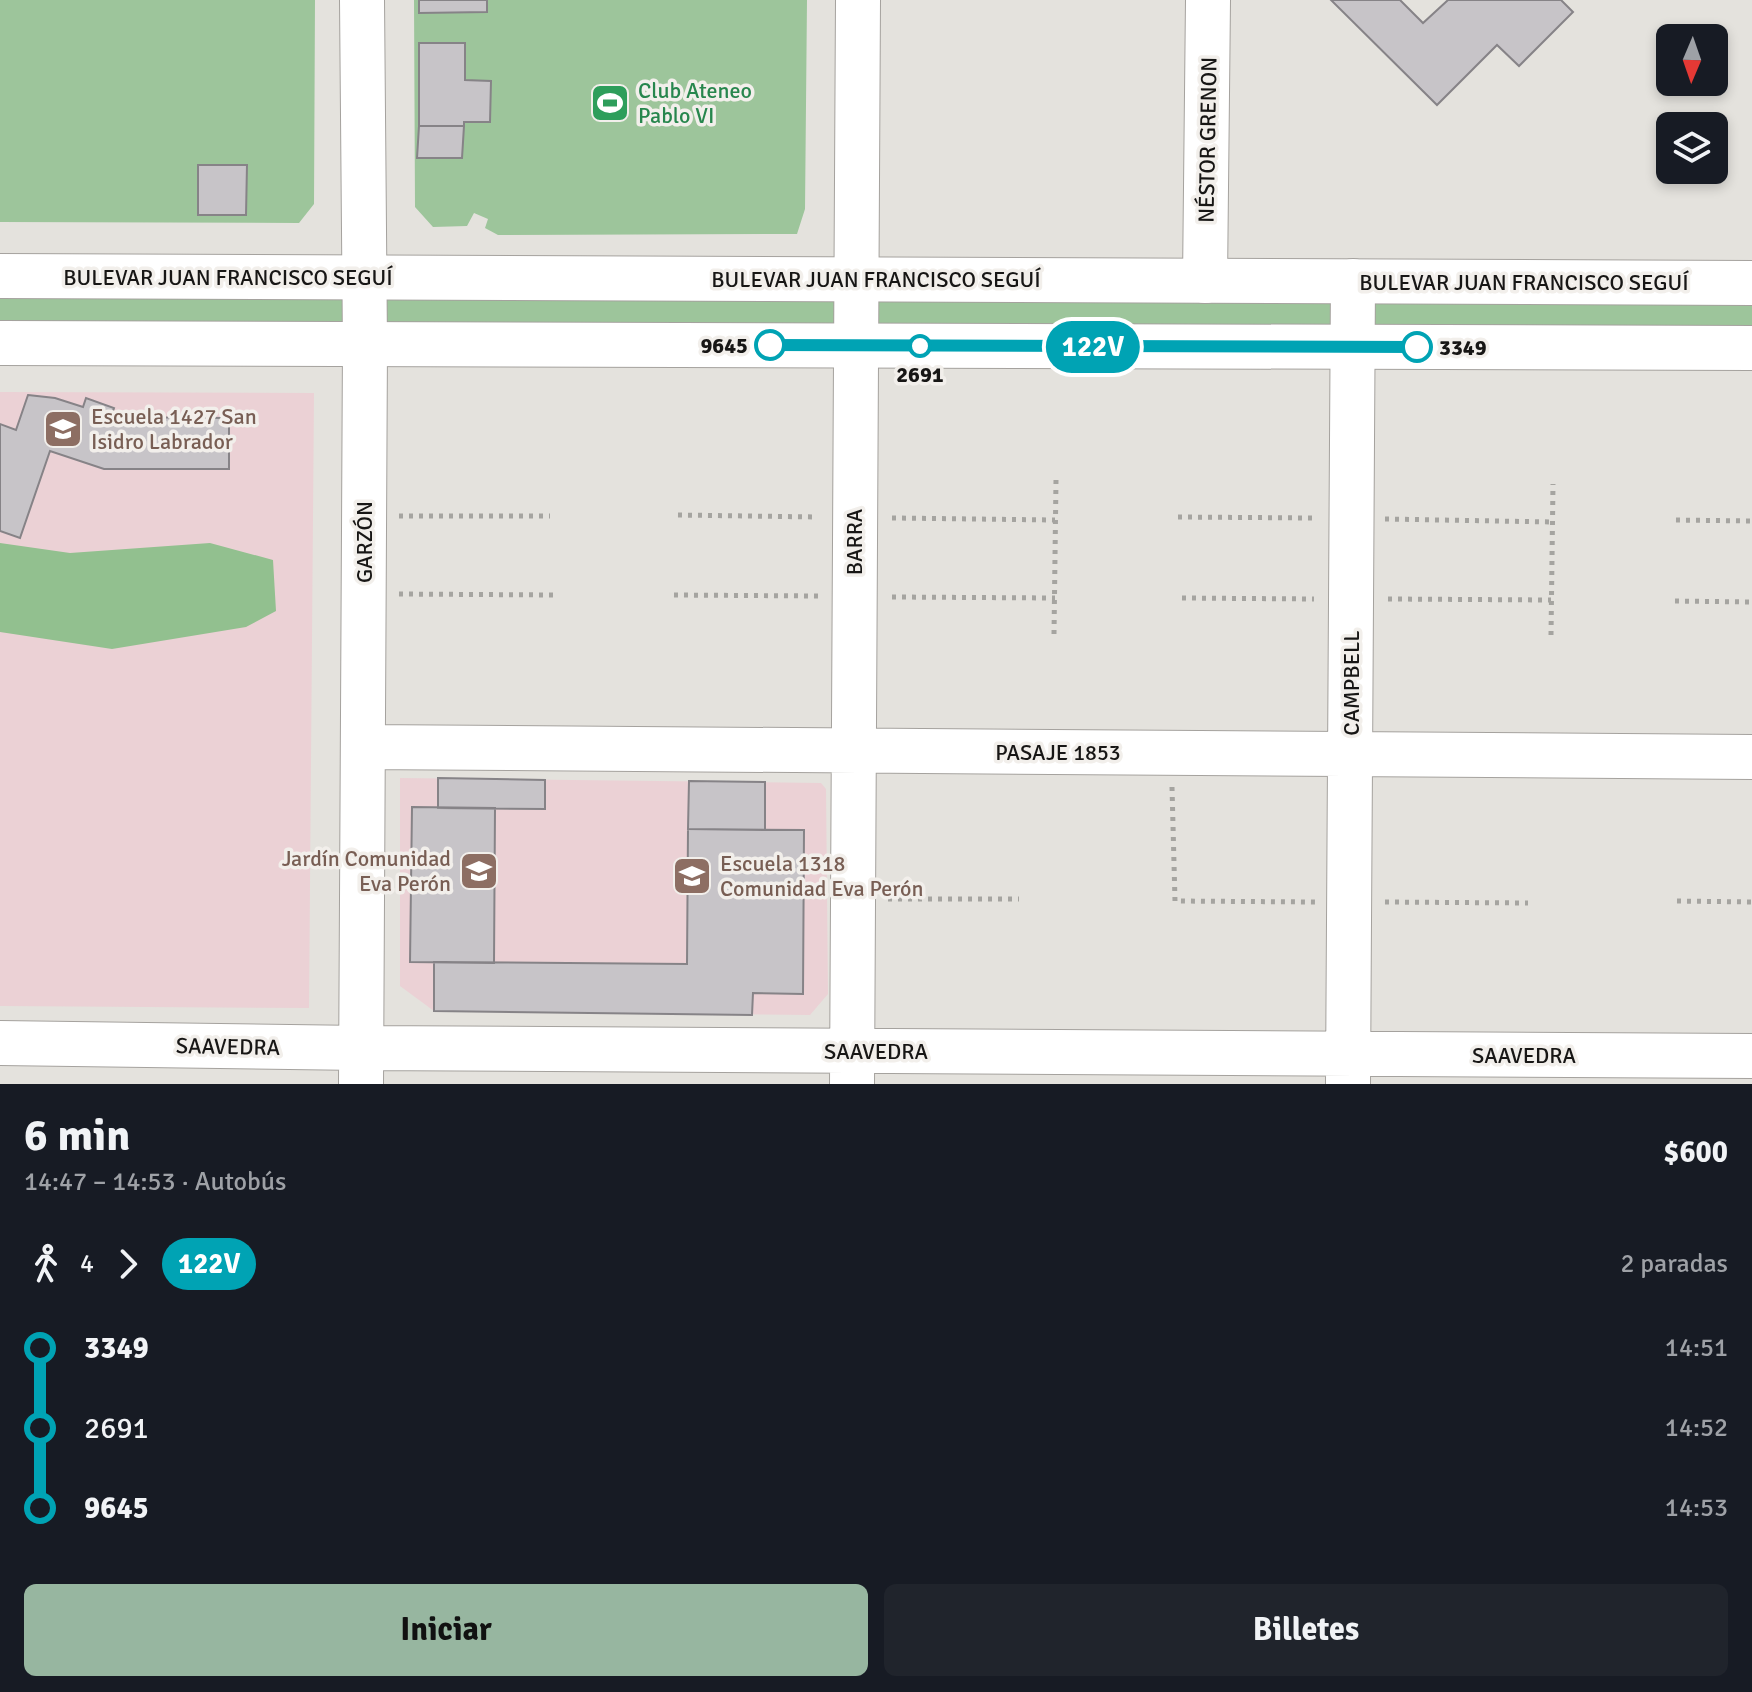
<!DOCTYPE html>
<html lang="es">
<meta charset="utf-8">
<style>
:root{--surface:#171b24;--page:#20242c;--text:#f1f3f6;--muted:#9ea1a6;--accent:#97b6a0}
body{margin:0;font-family:Signika,sans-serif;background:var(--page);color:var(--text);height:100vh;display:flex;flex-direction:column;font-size:30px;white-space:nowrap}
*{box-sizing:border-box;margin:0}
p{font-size:26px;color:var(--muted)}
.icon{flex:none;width:44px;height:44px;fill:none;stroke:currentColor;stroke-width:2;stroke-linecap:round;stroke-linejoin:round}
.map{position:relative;height:1084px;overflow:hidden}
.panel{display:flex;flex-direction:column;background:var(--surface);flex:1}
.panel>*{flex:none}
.badge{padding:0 16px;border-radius:26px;font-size:28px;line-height:52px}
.needle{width:52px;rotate:182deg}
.fabs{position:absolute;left:1656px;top:24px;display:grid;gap:16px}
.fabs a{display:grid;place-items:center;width:72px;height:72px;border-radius:12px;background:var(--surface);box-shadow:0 4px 12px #0003;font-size:40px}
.map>.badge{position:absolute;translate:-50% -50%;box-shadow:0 0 0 4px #fff}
.legs{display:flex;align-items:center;gap:12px;height:88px;padding:0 24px;font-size:26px}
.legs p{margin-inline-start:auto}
.head{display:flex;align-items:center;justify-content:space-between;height:136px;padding:0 24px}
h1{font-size:44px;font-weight:700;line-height:60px}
.primary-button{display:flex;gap:16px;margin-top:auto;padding:16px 24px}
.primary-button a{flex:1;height:92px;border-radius:12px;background:var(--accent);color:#111;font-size:32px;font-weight:700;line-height:92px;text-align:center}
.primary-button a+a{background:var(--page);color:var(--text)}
ul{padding:0 24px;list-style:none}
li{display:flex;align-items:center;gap:28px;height:80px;font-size:30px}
li i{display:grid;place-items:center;width:12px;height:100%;margin:0 10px;background:currentColor}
li i::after{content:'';width:20px;height:20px;margin:-10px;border:6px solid;border-radius:50%;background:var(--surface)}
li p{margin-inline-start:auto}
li:first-child i{background:linear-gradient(#0000 50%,currentColor 0)}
li:last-child i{background:linear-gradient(currentColor 50%,#0000 0)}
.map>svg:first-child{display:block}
.education{fill:#ebd1d5}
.green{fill:#9dc59b}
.forest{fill:#92c08f}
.building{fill:#c7c4c8;stroke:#868387;stroke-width:2}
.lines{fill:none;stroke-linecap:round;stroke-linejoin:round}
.minor-casing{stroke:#a5a29e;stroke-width:46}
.major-casing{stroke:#a5a29e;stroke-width:46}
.path{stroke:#a5a4a0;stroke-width:5;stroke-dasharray:4 6;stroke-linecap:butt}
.minor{stroke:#fff;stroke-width:44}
.major{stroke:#fff;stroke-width:44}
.line-1-casing{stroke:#fff;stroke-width:18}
.line-1{stroke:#00a3b4;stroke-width:12}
.stop-1-dot{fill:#fff;stroke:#00a3b4;stroke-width:4}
.labels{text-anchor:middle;stroke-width:7;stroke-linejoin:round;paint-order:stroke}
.leisure-label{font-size:22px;fill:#27864d;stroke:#f2efeb;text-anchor:start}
.street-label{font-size:22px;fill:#171615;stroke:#f2efeb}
.stop-label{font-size:22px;font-weight:bold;fill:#171615;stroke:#f2efeb;text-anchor:end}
.education-label{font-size:22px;fill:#785e54;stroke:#f2efeb;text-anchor:start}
</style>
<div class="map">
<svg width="1752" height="1084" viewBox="0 0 1752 1084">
<rect width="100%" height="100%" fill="#e4e2dd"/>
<!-- education -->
<path class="education" d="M 0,392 L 314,393 L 309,1008 L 0,1006 Z
M 400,778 L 821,783 L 826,789 L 828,994 L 810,1015 L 434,1011 L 400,986 Z"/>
<!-- green -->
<path class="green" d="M 0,0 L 315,0 L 314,204 L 299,223 L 0,222 Z
M 414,0 L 807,0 L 805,209 L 797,234 L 498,235 L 485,228 L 488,219 L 474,213 L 467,226 L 433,227 L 415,207 Z
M 0,276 L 1752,283 L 1752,348 L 0,343 Z"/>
<!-- forest -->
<path class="forest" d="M 0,543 L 70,553 L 210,543 L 273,560 L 276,611 L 246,627 L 112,649 L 0,632 Z"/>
<!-- building -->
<path class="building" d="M 419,0 L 487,0 L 487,12 L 419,13 Z
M 1331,0 L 1400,0 L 1423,23 L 1448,0 L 1561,0 L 1573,12 L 1519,66 L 1497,45 L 1437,105 Z
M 419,43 L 465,43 L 465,80 L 491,81 L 490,122 L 464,122 L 464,126 L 419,126 Z
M 419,126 L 464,126 L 462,158 L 417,158 Z
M 198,165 L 247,165 L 246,215 L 198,215 Z
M 28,395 L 55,398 L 83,407 L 86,398 L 114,408 L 111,417 L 229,418 L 229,469 L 104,469 L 50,451 L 20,538 L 0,531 L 0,424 L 16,430 Z
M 438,778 L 545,780 L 545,809 L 438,808 Z
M 689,781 L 765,782 L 765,830 L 688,829 Z
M 412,807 L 495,808 L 494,963 L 410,962 Z
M 688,829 L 804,830 L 803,994 L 753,993 L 752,1015 L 434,1011 L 434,962 L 687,964 Z"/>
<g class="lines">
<defs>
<path id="minor" d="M 1205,281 L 1208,0
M 363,747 L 1752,757
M 0,1043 L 361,1048 L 1752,1056
M 1348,1083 L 1353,281
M 361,1084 L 365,345 L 362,0
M 852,1084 L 858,0"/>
<path id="major" d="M 0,276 L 1752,283
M 0,343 L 1752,348"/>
</defs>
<!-- minor casing -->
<use href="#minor" class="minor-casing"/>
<!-- major casing -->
<use href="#major" class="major-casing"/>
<!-- path -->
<path class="path" d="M 678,515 L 818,517
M 399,516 L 550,516
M 1178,517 L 1315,518
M 892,518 L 1055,520
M 1385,519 L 1552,522
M 1676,520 L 1752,521
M 399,594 L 554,595
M 674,595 L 818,596
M 892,597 L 1055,598
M 1182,598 L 1314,599
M 1388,599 L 1551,600
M 1675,601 L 1752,602
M 1054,634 L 1056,480
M 1551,635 L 1553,484
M 1172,787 L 1175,901 L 1315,902
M 888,899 L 1019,899
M 1677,901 L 1752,902
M 1385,902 L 1528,903"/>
<!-- minor -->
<use href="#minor" class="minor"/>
<!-- major -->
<use href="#major" class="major"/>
</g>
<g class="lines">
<defs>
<path id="line-1" d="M 770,345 L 1417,347"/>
</defs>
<!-- line-1 casing -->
<use href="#line-1" class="line-1-casing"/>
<!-- line-1 -->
<use href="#line-1" class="line-1"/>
</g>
<!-- icons -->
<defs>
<symbol id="stadium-square" viewBox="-11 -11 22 22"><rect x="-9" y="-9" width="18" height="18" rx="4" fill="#2e9e5b" stroke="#f2efeb"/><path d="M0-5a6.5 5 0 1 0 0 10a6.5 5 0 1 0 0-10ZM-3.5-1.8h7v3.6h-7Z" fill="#fff"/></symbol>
<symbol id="school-square" viewBox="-11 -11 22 22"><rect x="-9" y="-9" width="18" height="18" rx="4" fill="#8d6e63" stroke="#f2efeb"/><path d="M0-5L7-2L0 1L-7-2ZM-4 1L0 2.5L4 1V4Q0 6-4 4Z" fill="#fff"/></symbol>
</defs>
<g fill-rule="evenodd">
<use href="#stadium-square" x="588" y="81" width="44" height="44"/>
<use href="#school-square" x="41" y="407" width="44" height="44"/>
<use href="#school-square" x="457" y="849" width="44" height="44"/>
<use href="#school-square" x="670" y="854" width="44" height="44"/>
</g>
<!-- markers -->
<g class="stop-1-dot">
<circle cx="770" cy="345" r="14"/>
<circle cx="920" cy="346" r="10"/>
<circle cx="1417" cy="347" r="14"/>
</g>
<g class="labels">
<!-- leisure labels -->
<g class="leisure-label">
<text x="638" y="98">Club Ateneo<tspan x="638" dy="25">Pablo VI</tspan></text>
</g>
<!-- street labels -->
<g class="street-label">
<text transform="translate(1207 140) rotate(-89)" y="8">NÉSTOR GRENON</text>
<text x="228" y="285">BULEVAR JUAN FRANCISCO SEGUÍ</text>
<text x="876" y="287">BULEVAR JUAN FRANCISCO SEGUÍ</text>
<text x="1524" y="290">BULEVAR JUAN FRANCISCO SEGUÍ</text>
<text transform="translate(364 542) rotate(-90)" y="8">GARZÓN</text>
<text transform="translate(854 542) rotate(-90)" y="8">BARRA</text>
<text transform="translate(1351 683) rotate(-90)" y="8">CAMPBELL</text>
<text x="1058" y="760">PASAJE 1853</text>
<text transform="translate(228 1046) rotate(1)" y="8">SAAVEDRA</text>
<text x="876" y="1059">SAAVEDRA</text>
<text x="1524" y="1063">SAAVEDRA</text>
</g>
<!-- stop labels -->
<g class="stop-label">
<text x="748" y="353">9645</text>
<text x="1439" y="355" text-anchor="start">3349</text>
<text x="920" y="382" text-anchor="middle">2691</text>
</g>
<!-- education labels -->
<g class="education-label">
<text x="91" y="424">Escuela 1427 San<tspan x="91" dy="25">Isidro Labrador</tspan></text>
<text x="451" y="866" text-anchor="end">Jardín Comunidad<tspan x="451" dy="25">Eva Perón</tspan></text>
<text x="720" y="871">Escuela 1318<tspan x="720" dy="25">Comunidad Eva Perón</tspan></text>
</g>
</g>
</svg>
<div class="fabs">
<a><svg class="needle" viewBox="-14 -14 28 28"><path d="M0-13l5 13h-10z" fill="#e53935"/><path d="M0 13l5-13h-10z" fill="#9ea1a6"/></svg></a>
<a><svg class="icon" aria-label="layers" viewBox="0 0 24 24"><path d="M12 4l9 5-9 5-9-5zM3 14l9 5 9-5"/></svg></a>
</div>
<b class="badge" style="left:1093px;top:347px;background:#00a3b4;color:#fff">122V</b>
</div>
<section class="panel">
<div class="head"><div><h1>6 min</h1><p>14:47 – 14:53 · Autobús</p></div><b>$600</b></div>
<div class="legs"><svg class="icon" aria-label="walk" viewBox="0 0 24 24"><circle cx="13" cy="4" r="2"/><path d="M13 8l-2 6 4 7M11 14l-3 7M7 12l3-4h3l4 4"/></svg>4<svg class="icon" aria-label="forward" viewBox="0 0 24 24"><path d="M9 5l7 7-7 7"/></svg><b class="badge" style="background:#00a3b4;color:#fff">122V</b><p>2 paradas</p></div>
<ul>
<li><i style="color:#00a3b4"></i><b>3349</b><p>14:51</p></li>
<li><i style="color:#00a3b4"></i><span>2691</span><p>14:52</p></li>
<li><i style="color:#00a3b4"></i><b>9645</b><p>14:53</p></li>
</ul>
<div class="primary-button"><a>Iniciar</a><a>Billetes</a></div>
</section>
